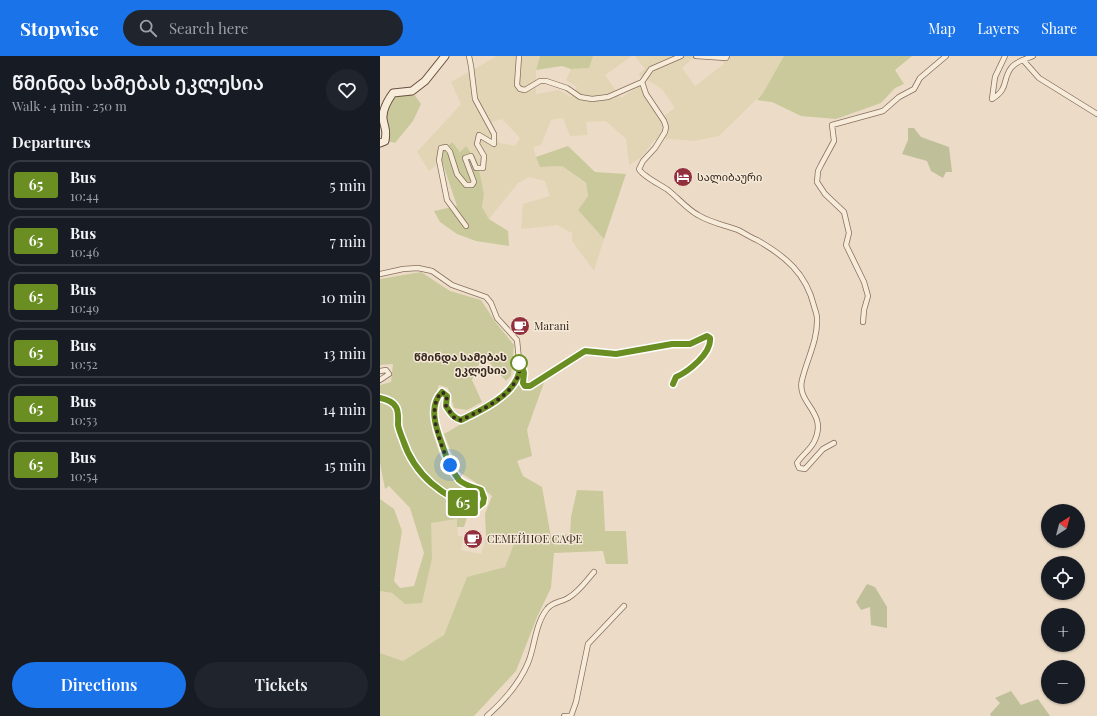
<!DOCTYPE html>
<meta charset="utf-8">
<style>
:root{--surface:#171b24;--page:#20242c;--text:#f1f3f6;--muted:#9ea1a6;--line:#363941;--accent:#1a73e8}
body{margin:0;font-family:"Playfair Display","Noto Sans Georgian",serif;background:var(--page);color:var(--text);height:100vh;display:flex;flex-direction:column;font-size:15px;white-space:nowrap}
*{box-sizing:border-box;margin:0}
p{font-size:13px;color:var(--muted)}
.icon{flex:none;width:22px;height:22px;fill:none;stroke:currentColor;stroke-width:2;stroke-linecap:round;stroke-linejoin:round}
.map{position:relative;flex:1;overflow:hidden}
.panel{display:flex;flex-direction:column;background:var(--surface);width:380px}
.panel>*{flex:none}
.badge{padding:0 8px;border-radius:3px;font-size:14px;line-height:26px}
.needle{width:26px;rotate:36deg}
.fabs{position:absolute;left:661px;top:448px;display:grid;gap:8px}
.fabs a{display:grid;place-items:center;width:44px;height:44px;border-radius:50%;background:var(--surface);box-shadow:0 1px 3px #0004;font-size:20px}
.you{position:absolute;width:20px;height:20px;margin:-10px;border:3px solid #fff;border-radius:50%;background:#1a73e8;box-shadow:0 0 0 6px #1a73e833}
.map>.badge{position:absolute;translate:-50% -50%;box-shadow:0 0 0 2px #fff}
h2{padding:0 12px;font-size:15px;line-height:36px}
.round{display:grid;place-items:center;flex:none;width:42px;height:42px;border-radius:21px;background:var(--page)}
.summary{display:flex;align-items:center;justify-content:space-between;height:68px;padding:0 12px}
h1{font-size:19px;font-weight:600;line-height:30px}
.cta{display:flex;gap:8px;margin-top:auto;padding:8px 12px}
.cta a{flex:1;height:46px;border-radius:24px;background:var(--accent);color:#fff;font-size:16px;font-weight:600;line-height:46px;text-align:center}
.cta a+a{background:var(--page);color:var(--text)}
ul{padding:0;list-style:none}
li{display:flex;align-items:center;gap:12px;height:50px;margin:0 8px 6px;padding:0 4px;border:2px solid var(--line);border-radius:12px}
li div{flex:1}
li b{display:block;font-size:15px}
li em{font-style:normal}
li .badge{min-width:44px;font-weight:700;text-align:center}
header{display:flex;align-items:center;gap:24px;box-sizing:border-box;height:56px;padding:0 20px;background:var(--accent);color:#fff}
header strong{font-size:19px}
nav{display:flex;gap:22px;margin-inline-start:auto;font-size:14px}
.search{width:280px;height:36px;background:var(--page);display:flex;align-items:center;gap:10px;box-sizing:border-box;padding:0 14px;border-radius:22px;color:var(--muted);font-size:15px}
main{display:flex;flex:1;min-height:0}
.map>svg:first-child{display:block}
.farmland{fill:#e1d5b5;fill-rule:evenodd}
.green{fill:#cac99b}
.cemetery{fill:#bfbf9a}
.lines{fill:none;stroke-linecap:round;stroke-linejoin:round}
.street-casing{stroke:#876e5d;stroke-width:6}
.secondary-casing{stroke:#694f40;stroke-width:9}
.street{stroke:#f7ebda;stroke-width:4.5}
.secondary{stroke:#f7ebda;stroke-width:7}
.line-casing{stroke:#fff;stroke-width:9}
.line{stroke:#6b8e23;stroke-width:6}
.walk{stroke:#382920;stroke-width:4;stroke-dasharray:0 7.2}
.stop-dot{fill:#fff;stroke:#6b8e23;stroke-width:2}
.labels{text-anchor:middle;stroke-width:3;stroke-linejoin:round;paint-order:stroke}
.poi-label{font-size:11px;fill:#382920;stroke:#f4e8d6;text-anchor:start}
.stop-label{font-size:11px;font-weight:bold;fill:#382920;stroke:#f4e8d6;text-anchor:end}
</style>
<header>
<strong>Stopwise</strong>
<div class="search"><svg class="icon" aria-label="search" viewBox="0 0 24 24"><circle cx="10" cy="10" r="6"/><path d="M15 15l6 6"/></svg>Search here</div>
<nav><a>Map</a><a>Layers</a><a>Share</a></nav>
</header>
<main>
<section class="panel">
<div class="summary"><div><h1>წმინდა სამებას ეკლესია</h1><p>Walk · 4 min · 250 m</p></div><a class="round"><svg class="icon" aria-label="heart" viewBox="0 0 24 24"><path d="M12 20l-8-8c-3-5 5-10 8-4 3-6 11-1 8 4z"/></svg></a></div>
<h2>Departures</h2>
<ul>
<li><span class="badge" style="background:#6b8e23;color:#fff">65</span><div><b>Bus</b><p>10:44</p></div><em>5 min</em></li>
<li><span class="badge" style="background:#6b8e23;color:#fff">65</span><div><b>Bus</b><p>10:46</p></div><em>7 min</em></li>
<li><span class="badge" style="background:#6b8e23;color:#fff">65</span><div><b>Bus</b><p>10:49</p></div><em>10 min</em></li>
<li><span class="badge" style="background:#6b8e23;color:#fff">65</span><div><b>Bus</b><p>10:52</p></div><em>13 min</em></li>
<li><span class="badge" style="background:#6b8e23;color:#fff">65</span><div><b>Bus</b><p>10:53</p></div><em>14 min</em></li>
<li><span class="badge" style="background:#6b8e23;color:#fff">65</span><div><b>Bus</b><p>10:54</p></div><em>15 min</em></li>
</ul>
<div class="cta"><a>Directions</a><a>Tickets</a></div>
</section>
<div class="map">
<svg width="717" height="660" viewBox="0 0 717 660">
<rect width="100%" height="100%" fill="#ecdcc7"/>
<!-- farmland -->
<path class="farmland" d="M 117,0 L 160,0 L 156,14 L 156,38 L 179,34 L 191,41 L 197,31 L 186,24 L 191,13 L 209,12 L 213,0 L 252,0 L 225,19 L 241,42 L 259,30 L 281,62 L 295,52 L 282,33 L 258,18 L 265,13 L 255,0 L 315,0 L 302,12 L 315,30 L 344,8 L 340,0 L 404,0 L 383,37 L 339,80 L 314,85 L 291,83 L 274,84 L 263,100 L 249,109 L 246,83 L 226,65 L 206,66 L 208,79 L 190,80 L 183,62 L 171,64 L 161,89 L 153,91 L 160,111 L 182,110 L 206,128 L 208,140 L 198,154 L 224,183 L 214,215 L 192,185 L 192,177 L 177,169 L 141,173 L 143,148 L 170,140 L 165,125 L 149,121 L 138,127 L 109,163 L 102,151 L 104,138 L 86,90 L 80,96 L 71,86 L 63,94 L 62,105 L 49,115 L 37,96 L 81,48 L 71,26 ZM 122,63 L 140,82 L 135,90 L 119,87 L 112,66 Z
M 77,463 L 78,480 L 83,480 L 81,494 L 101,498 L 106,481 L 135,485 L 125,511 L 87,521 L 64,579 L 23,605 L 0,597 L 0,535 L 12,537 L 25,548 L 52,502 L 50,467 Z"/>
<!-- green -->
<path class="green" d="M 160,0 L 213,0 L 209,12 L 191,13 L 182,10 L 156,14 Z
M 404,0 L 532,0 L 515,14 L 524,28 L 515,32 L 501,47 L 456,63 L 421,60 L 392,46 L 377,44 L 383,37 Z
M 33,37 L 41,48 L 33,65 L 15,87 L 8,85 C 6,69 4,55 13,41 Z
M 72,86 L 80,96 L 86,90 L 97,106 L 100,119 L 104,138 L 102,151 L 109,163 L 128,175 L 129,190 L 96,185 L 77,178 L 60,166 L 54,155 L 77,150 L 62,105 L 63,94 Z
M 188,90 L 215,116 L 246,118 L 224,183 L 198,154 L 208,140 L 206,127 L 182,110 L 160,111 L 156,101 Z
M 41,216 L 70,235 L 101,244 L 116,267 L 134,289 L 131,320 L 126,325 L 109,306 L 99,308 L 92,324 L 102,346 L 87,354 L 74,352 L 68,332 L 59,329 L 52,350 L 52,374 L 60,399 L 71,421 L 95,436 L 95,444 L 89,447 L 61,433 L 42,414 L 25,383 L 20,352 L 0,339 L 0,329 L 11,326 L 13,308 L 0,309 L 0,223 Z
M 140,318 L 142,335 L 166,321 L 147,374 L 152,400 L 137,405 L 143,420 L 162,431 L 171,481 L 190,478 L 191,461 L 197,434 L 223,435 L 225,475 L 246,475 L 248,508 L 226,508 L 223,495 L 174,497 L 171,532 L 157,561 L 136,615 L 94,660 L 0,660 L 0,597 L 23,605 L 64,579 L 87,521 L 125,511 L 135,485 L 106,481 L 105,458 L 112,440 L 95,426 L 79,416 L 64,378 L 88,364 L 110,354 L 131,335 Z
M 0,346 L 11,351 L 16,361 L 15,373 L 20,388 L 42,424 L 68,444 L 90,452 L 84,471 L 77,471 L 77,463 L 51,467 L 52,502 L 42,547 L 25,548 L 12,537 L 0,535 L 0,443 L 14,453 L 22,475 L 14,525 L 20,532 L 34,530 L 44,497 L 30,452 L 9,430 L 5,433 L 0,407 Z"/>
<!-- cemetery -->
<path class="cemetery" d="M 528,72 L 534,72 L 541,81 L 569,91 L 572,116 L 566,116 L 563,122 L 551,115 L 547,105 L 522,98 L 528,84 Z
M 487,528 L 495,531 L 507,551 L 507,572 L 491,569 L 490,551 L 481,554 L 476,546 Z
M 631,635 L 641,649 L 658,643 L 670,660 L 611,660 L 610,658 L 620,647 L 615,642 Z"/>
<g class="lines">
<defs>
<path id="street" d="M 139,0 L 137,29 L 140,33 L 145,34 L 160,25 L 166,25 L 187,32 L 200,41 L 212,43 L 228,41 L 262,26 L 271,13 L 301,0
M 316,0 L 346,2 L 347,0
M 643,4 L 659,22 L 717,58
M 262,26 L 266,38 L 284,65 L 286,71 L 285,76 L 275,92 L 263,105 L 259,113 C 262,120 281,129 288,134 C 298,142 307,153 318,159 C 331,167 345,169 358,174 C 364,177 370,181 377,184 C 405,200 426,217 434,250 C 435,254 437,258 437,262 C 438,284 427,303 422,324 C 416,348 449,356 434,386 C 430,394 422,399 417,407 L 419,412 L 425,413 L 443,393 L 454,387
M 612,43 C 629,33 622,24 631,12 C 636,5 646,3 653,0
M 612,43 L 615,21 L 625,0
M 86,170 L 67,144 L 59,104 L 61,92 L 66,91 L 70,96 L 77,118 L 86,129 L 92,129 L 94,126 L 85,102 L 91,100 L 96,112 L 103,112 L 104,100 L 97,88 L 99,79 L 114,88 L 114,78 L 95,43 L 91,10 L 89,0
M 0,218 L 23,213 L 38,212 L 52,215 L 72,229 L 106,241 L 111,247 L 117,262 L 137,284 L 139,304 L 144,317 L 143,327 L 145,330 L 149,330 L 205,295 L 236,298 L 292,288 L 310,289 L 322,282 L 327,281 L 330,282 C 332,297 308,316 296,321 L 293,328
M 483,266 L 484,254 L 488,240 L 484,226 L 466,189 L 469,177 L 464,156 L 445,138 L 437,126 L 438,115 L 441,109 L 454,85 L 452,69 L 503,55 L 519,41 L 534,33 L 540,22 L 566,0
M 0,315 L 6,314 L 9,318 L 0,324
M 0,342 C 5,343 13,346 16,351 C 19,356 18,363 18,369 C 19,373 21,377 22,381 C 32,417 62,443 98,451 L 103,447 L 105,441 L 101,434 C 95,432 84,429 79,424 C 70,414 66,400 62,388 C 56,372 48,350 62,336 L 67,340 L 65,350 L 75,363 L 81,364 L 114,347 L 133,328 L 139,317 L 139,308
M 107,660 C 124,645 139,628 148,607 C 155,590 155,568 167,553 C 172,546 182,546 188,542 C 199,536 206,525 214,516
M 184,660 L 191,660 L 196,646 L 208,588 L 244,550"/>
<path id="secondary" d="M 0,87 L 5,85 C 7,73 5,74 3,63 C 2,54 8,44 13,37 L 32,35 L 45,25 L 65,0"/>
</defs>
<!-- street casing -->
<use href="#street" class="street-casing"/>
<!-- secondary casing -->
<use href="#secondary" class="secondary-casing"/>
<!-- street -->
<use href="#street" class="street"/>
<!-- secondary -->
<use href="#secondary" class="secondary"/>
</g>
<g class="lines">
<defs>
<path id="line" d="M 0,342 C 5,343 13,346 16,351 C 19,356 18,363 18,369 C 19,374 21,379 23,384 C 34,418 63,443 98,451 L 103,447 L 104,442 L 101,434 C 95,432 84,429 79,424 C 70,413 66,400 62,388 C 56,372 48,350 62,336 L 67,340 L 66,350 C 70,356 73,362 81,364 C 100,355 133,340 139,317 C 140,313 139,308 140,304 L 144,317 L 143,327 L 145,330 L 150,330 L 205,295 L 236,298 L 292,288 L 310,288 L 327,280 L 330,282 C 332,297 308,316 296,321 L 293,328"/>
</defs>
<!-- line casing -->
<use href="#line" class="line-casing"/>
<!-- line -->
<use href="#line" class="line"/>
<!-- walk -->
<path class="walk" d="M 70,409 C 61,390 45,352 62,336 L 67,340 L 66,350 L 75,363 L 81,364 C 100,355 133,340 139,317 C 140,313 139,308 140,304 L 139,307"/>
</g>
<!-- icons -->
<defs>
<symbol id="hotel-disc" viewBox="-11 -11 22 22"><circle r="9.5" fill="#93303d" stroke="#f4e8d6"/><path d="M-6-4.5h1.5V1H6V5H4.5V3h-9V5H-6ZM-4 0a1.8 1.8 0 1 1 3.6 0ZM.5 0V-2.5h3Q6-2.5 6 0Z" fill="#fff"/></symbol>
<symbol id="cafe-disc" viewBox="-11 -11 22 22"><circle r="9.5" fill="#93303d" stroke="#f4e8d6"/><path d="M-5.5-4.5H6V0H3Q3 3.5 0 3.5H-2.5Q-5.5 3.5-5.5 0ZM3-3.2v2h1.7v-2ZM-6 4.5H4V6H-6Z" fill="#fff"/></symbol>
</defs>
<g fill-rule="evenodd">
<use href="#hotel-disc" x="292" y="110" width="22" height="22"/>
<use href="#cafe-disc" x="129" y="259" width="22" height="22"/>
<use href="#cafe-disc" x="82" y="472" width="22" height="22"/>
</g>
<!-- markers -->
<circle class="stop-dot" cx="139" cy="307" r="8"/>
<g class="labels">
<!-- poi labels -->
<g class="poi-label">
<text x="317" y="125">სალიბაური</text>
<text x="154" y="274">Marani</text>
<text x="107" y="487">СЕМЕЙНОЕ САФЕ</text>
</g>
<!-- stop labels -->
<g class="stop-label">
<text x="127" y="305">წმინდა სამებას<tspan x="127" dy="13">ეკლესია</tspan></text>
</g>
</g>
</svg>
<div class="fabs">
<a><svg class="needle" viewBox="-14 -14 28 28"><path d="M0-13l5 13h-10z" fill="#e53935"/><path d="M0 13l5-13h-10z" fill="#9ea1a6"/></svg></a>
<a><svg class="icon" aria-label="locate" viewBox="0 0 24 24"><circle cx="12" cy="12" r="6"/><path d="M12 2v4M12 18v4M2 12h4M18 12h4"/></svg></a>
<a>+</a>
<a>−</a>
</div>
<div class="you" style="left:70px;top:409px"></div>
<b class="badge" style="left:83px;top:447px;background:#6b8e23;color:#fff">65</b>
</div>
</main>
